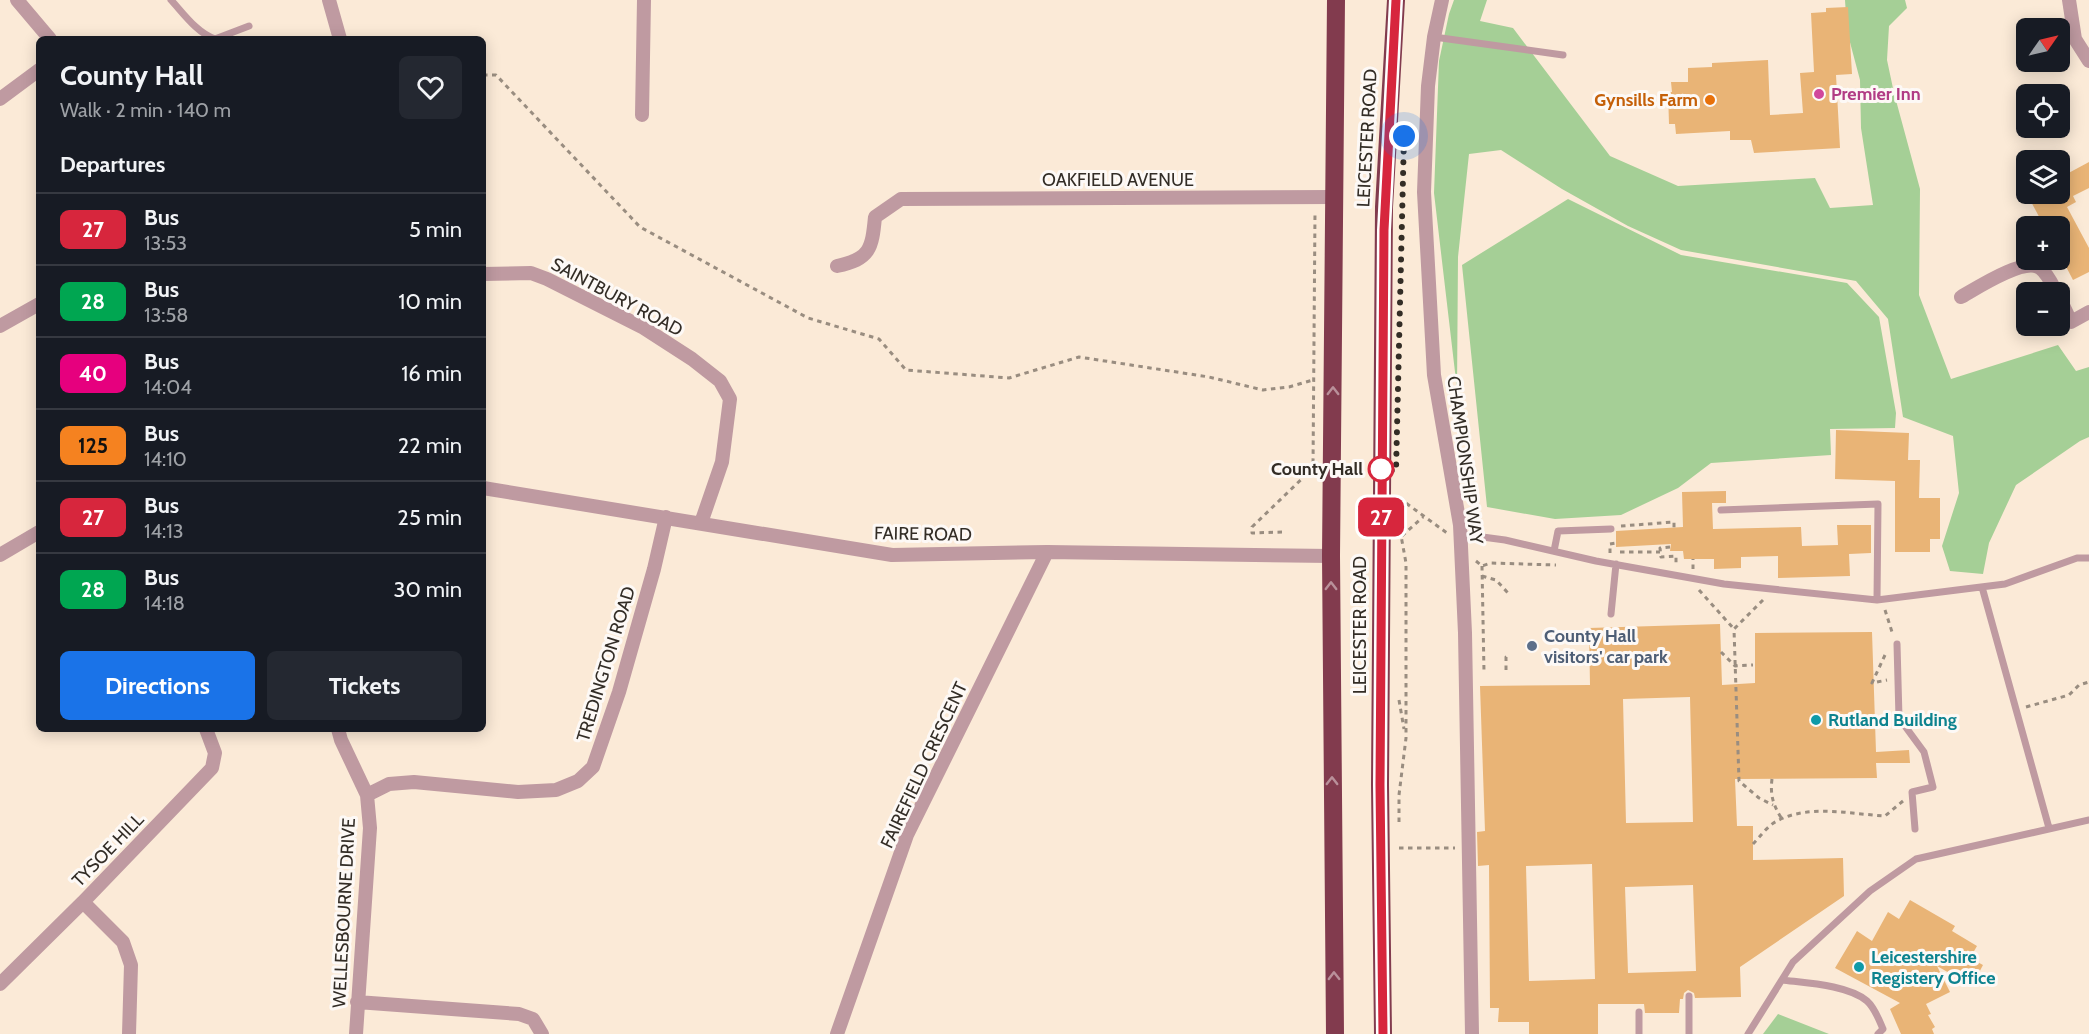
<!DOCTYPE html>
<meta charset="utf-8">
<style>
:root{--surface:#171b24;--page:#242831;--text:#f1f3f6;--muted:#9ea1a6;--line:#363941;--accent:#1a73e8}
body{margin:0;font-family:Cabin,sans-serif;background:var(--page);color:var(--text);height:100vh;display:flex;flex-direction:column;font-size:22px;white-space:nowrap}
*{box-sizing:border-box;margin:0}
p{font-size:20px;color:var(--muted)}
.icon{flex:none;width:33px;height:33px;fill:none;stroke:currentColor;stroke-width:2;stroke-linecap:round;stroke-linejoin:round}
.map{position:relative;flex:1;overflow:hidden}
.details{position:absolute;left:36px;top:36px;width:450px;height:696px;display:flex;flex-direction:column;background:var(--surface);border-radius:9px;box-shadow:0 3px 15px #0003}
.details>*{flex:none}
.badge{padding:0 12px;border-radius:9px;font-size:21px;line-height:39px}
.needle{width:39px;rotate:56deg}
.buttons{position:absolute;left:2016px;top:18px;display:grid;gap:12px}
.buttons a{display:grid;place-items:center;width:54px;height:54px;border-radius:9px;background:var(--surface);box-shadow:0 3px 15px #0003;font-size:30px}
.you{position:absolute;width:30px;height:30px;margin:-15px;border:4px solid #fff;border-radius:50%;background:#1a73e8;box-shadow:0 0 0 9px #1a73e833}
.map>.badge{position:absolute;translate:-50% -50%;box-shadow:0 0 0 3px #fff}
h2{padding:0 24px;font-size:22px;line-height:54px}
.round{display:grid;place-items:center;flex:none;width:63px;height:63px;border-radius:9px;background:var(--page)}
.headline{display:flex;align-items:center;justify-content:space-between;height:102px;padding:0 24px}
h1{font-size:28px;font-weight:700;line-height:45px}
.primary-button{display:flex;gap:12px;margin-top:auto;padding:12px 24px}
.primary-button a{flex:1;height:69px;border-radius:9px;background:var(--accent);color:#fff;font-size:24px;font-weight:700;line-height:69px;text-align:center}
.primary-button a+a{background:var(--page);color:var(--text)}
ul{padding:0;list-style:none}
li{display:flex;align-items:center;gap:18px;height:72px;padding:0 24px;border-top:2px solid var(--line)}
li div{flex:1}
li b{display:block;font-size:22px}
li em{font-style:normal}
li .badge{min-width:66px;font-weight:700;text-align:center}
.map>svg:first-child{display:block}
.green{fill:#a5cf96}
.building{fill:#e9b476;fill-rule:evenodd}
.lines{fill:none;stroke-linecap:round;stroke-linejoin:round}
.path{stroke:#998d80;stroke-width:3;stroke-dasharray:4.5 4.5;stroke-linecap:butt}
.lane{stroke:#bf9aa1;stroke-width:7}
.street{stroke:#bf9aa1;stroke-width:14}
.highway{stroke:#823b4e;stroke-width:18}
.oneway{stroke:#b9909a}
.line-casing{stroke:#fff;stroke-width:14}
.line{stroke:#d7263d;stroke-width:9}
.walk{stroke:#332d26;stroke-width:6;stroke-dasharray:0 10.8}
.hotel-dot{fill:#d1479c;stroke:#fdf9f6;stroke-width:2}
.food-dot{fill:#e8710a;stroke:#fdf9f6;stroke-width:2}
.stop-dot{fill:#fff;stroke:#d7263d;stroke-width:3}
.service-dot{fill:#5c6f8a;stroke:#fdf9f6;stroke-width:2}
.culture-dot{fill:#0f9aa8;stroke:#fdf9f6;stroke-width:2}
.labels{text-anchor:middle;stroke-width:6;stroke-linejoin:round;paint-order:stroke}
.hotel-label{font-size:18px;font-weight:bold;fill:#b23c85;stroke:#fdf9f6;text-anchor:start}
.food-label{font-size:18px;font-weight:bold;fill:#c56008;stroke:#fdf9f6;text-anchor:end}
.street-label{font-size:18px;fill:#332d26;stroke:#fdf9f6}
.stop-label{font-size:18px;font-weight:bold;fill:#332d26;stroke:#fdf9f6;text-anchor:end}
.service-label{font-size:18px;font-weight:bold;fill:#4e5e75;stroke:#fdf9f6;text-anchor:start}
.culture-label{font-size:18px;font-weight:bold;fill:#0d838f;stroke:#fdf9f6;text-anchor:start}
</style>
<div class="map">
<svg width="2089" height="1034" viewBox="0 0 2089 1034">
<rect width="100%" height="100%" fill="#fbead7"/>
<!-- green -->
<path class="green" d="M 1454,0 L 1487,0 L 1480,21 L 1513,28 L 1610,156 L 1678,186 L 1815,178 L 1830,208 L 1873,205 L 1861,128 L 1860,80 L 1847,31 L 1845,0 L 1905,0 L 1907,8 L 1889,26 L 1887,60 L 1894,93 L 1920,189 L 1919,295 L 1951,379 L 2058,345 L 2076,371 L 2089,367 L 2089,437 L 2080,441 L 2016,485 L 1989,543 L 1983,574 L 1950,571 L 1942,546 L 1959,493 L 1953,436 L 1903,417 L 1888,319 L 1856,281 L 1681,250 L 1628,226 L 1562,189 L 1501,150 L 1469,154 L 1458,257 L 1457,389 L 1434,193 L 1439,61 L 1449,14 Z
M 1568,199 L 1681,255 L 1847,283 L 1879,317 L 1896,413 L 1895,428 L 1830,429 L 1831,455 L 1711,463 L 1678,488 L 1621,515 L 1555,519 L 1487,507 L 1462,265 Z
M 1778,1014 L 1829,1034 L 1763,1034 Z"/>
<!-- building -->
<path class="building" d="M 1848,7 L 1852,74 L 1836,75 L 1840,148 L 1754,153 L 1751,140 L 1730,140 L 1730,131 L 1676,134 L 1675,124 L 1669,124 L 1668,92 L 1672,92 L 1671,82 L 1688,82 L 1688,68 L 1712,67 L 1712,63 L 1768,60 L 1770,115 L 1803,113 L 1800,73 L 1814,72 L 1811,13 L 1826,12 L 1826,8 Z
M 2089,162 L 2089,188 L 2073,196 L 2076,202 L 2067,207 L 2089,248 L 2089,272 L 2073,280 L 2060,255 L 2060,226 L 2044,226 L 2027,194 L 2060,194 L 2060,170 L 2063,176 Z
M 1836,430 L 1909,433 L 1908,460 L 1920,460 L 1919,498 L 1940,498 L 1940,539 L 1930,539 L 1930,552 L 1895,552 L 1895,481 L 1835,479 Z
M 1726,491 L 1726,503 L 1712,503 L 1713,529 L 1801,527 L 1802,546 L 1838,545 L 1837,525 L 1871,525 L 1871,553 L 1849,554 L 1850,576 L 1778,578 L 1778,556 L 1741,557 L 1741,568 L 1714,569 L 1714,559 L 1684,559 L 1683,551 L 1670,551 L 1671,544 L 1616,547 L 1616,531 L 1683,527 L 1682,492 Z
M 1720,624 L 1722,685 L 1755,683 L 1755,633 L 1872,632 L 1876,752 L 1909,750 L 1910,763 L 1876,763 L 1877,778 L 1735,779 L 1737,826 L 1753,826 L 1753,860 L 1843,858 L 1844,896 L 1740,967 L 1741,997 L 1695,998 L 1694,993 L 1688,990 L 1684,993 L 1683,999 L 1680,999 L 1679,1013 L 1645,1013 L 1644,1004 L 1598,1004 L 1598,1034 L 1529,1034 L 1529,1022 L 1498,1022 L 1499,1008 L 1490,1008 L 1489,865 L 1478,866 L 1477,832 L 1485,831 L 1480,686 L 1590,685 L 1589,628 ZM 1690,697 L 1693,822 L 1626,823 L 1623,699 ZM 1592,864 L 1595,979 L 1529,981 L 1526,866 ZM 1693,885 L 1696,971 L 1628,973 L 1625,887 Z
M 1910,900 L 1955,926 L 1952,931 L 1977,946 L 1970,958 L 1983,965 L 1972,986 L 1937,966 L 1950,992 L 1926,1004 L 1931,1014 L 1928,1015 L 1935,1027 L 1932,1029 L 1934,1034 L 1901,1034 L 1890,1009 L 1900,1003 L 1835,968 L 1857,931 L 1872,941 L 1888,912 L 1899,919 Z"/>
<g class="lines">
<!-- path -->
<path class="path" d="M 483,75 L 496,75 L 640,227 L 808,318 L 879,339 L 906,370 L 1009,378 L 1079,357 L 1209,377 L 1263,390 L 1289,387 L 1313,380
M 1399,498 L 1447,533
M 1621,526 L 1674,522 L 1674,528
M 1282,532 L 1252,533 L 1252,527 L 1313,468 L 1315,212
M 1402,536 L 1423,517
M 1670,547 L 1660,548 L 1661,557 L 1676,556 L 1676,564
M 1620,552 L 1660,552
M 1610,553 L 1610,544 L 1616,543
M 1476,561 L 1482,566 L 1491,563 L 1556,565
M 1482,566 L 1484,672
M 1693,569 L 1693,559
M 1482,576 L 1496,580 L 1508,593
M 1699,590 L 1734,629
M 1763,600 L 1734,629 L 1739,781 L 1759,798 L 1773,805
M 1885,610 L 1893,635
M 1721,652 L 1735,666 L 1753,665
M 1885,655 L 1872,683 L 1887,680
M 1506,670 L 1506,657 L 1509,655
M 1399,700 L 1404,729
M 2026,707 L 2069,695 L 2079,685 L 2089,682
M 1772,779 C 1770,795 1773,805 1782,819
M 1399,822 L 1399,795 L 1406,738 L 1406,563 L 1400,530
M 1753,844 C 1760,837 1768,825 1777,821 C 1809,804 1850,814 1885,816 L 1903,801
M 1399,848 L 1455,848"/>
<!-- lane -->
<path class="lane" d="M 171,0 C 183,13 197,33 215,39
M 1434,37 L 1563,55
M 215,39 L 249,26
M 1721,510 L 1878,504 L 1877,600
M 1460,534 L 1505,540 L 1596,561 L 1724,584 L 1877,600 L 2005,584 L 2077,558 L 2089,558
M 1554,551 L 1558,531 L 1611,529
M 1982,587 L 2049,828
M 1611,614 L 1616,564
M 1897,644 L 1899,718 L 1924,752 L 1933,787 L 1912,792 L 1915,829
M 1782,980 C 1806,983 1848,985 1867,1001 C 1875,1008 1879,1020 1883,1029 L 1878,1034
M 1639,1012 L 1639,1034
M 1689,1034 L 1689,996
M 1748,1034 L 1793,962 L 1870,891 L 1916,859 L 2089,820"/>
<!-- street -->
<path class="street" d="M 17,0 L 50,39
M 329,0 L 340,39
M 1442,0 L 1434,37 L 1428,86 L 1424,192 L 1434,375 L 1460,525 L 1465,633 L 1472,1034
M 2069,0 L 2075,39 L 2089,61
M 0,99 L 39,70
M 642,115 L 644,0
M 837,266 C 870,259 872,249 875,217 L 901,199 L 1334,197
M 483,274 L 531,273 L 547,279 L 644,328 L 692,359 L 720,381 L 730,399 L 722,462 L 701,523
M 1961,297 C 1977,288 2024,257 2040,268 C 2048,274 2052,284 2056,292
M 2060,299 L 2071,322 L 2089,312
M 0,326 L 39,304
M 483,488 L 892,555 L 1047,552 L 1331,556
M 0,555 L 39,532
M 338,729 L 341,740 L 367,795 L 370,828 L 356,1034
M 367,795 L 389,784 L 414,782 L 518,792 L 556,790 L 578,781 L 593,767 L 619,692 L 654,569 L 666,517
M 83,902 L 123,942 L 131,965 L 129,1034
M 0,984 L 83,902 L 212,768 L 215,753 L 206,729
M 357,1002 L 519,1014 L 533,1019 L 542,1034
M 837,1034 L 907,835 L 1047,552"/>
<!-- highway -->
<path class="highway" d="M 1335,1034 L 1331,556 L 1336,0
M 1383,1034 L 1380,785 L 1384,207 L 1396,0"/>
</g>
<!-- one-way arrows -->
<defs><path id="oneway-chevron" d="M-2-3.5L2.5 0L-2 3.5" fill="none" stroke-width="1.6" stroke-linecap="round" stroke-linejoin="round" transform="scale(1.5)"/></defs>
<g class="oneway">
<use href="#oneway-chevron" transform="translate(1333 391) rotate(-90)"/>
<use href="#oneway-chevron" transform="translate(1331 586) rotate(-90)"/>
<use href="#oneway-chevron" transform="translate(1332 781) rotate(-90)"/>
<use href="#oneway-chevron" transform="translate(1334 976) rotate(-91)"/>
</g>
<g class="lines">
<defs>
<path id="line" d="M 1383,1034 L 1380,785 L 1384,230 L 1396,0"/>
</defs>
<!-- line casing -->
<use href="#line" class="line-casing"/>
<!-- line -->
<use href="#line" class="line"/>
<!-- walk -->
<path class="walk" d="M 1381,469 L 1396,471 L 1404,136"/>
</g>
<!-- markers -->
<circle class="hotel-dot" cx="1819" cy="94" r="6"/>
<circle class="food-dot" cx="1710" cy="100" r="6"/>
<circle class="stop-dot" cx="1381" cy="469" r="12"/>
<circle class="service-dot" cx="1532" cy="646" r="6"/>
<g class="culture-dot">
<circle cx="1816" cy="720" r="6"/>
<circle cx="1859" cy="967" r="6"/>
</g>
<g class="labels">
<!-- hotel labels -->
<g class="hotel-label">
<text x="1831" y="100">Premier Inn</text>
</g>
<!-- food labels -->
<g class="food-label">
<text x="1698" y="106">Gynsills Farm</text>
</g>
<!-- street labels -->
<g class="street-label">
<text transform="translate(1367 138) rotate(-87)" y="6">LEICESTER ROAD</text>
<text x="1118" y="186">OAKFIELD AVENUE</text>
<text transform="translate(617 297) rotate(28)" y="6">SAINTBURY ROAD</text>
<text transform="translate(1465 460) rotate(82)" y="6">CHAMPIONSHIP WAY</text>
<text transform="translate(923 534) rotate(1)" y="6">FAIRE ROAD</text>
<text transform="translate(1360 625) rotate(-90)" y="6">LEICESTER ROAD</text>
<text transform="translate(606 664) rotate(-73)" y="6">TREDINGTON ROAD</text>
<text transform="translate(924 765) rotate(-65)" y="6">FAIREFIELD CRESCENT</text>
<text transform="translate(108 850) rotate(-46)" y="6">TYSOE HILL</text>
<text transform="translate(344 913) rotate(-87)" y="6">WELLESBOURNE DRIVE</text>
</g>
<!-- stop labels -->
<g class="stop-label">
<text x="1363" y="475">County Hall</text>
</g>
<!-- service labels -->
<g class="service-label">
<text x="1544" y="642">County Hall<tspan x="1544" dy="21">visitors' car park</tspan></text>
</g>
<!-- culture labels -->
<g class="culture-label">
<text x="1828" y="726">Rutland Building</text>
<text x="1871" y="963">Leicestershire<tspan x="1871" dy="21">Registery Office</tspan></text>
</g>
</g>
</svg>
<div class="buttons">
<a><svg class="needle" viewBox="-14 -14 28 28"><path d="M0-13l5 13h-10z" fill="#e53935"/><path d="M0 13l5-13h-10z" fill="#9ea1a6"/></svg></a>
<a><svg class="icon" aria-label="locate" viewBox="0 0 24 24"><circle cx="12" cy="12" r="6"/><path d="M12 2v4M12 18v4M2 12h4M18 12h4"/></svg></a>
<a><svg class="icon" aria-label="layers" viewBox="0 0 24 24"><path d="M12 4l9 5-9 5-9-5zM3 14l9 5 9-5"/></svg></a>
<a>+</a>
<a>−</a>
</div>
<div class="you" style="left:1404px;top:136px"></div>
<b class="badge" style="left:1381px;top:517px;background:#d7263d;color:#fff">27</b>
<section class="details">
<div class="headline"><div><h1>County Hall</h1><p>Walk · 2 min · 140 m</p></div><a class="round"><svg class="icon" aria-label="heart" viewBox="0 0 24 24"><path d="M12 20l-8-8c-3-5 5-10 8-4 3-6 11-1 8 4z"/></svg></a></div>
<h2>Departures</h2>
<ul>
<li><span class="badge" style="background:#d7263d;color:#fff">27</span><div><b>Bus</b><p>13:53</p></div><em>5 min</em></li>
<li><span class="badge" style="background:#00a651;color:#fff">28</span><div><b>Bus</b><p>13:58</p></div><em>10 min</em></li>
<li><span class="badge" style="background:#e6007e;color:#fff">40</span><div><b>Bus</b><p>14:04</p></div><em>16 min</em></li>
<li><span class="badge" style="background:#f58220;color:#111">125</span><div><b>Bus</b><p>14:10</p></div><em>22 min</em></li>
<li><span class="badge" style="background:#d7263d;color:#fff">27</span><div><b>Bus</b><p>14:13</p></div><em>25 min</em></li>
<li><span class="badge" style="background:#00a651;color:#fff">28</span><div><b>Bus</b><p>14:18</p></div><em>30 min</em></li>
</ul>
<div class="primary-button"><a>Directions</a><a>Tickets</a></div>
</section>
</div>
